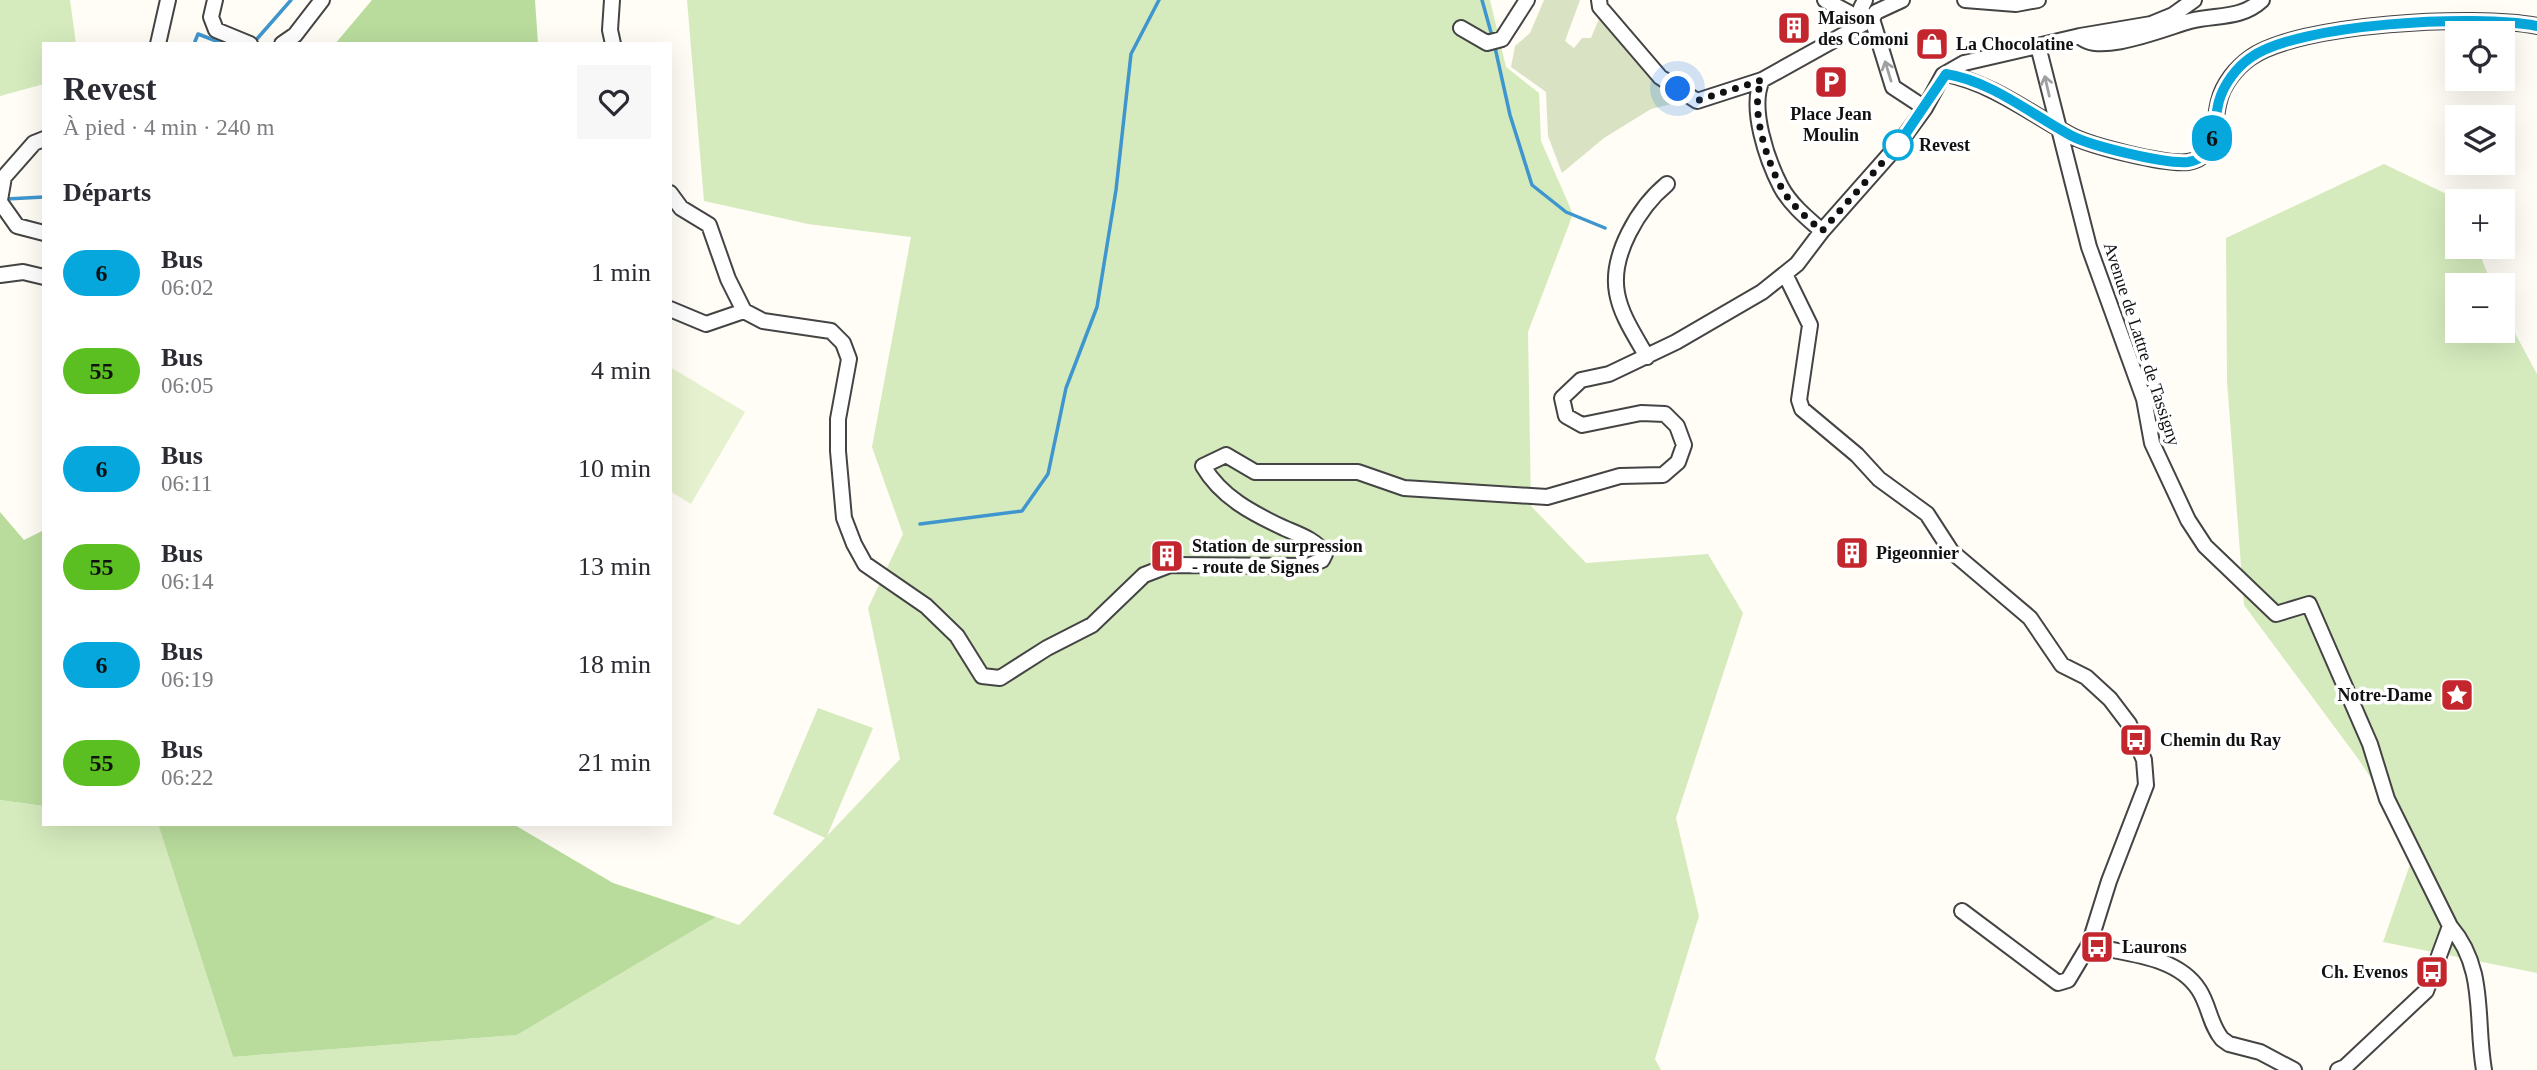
<!DOCTYPE html>
<html lang="fr">
<meta charset="utf-8">
<style>
:root{--surface:#fff;--page:#f7f7f7;--text:#2b2b33;--muted:#7c7c81}
body{margin:0;font-family:"Times New Roman",serif;background:var(--page);color:var(--text);height:100vh;display:flex;flex-direction:column;font-size:26px;white-space:nowrap}
*{box-sizing:border-box;margin:0}
p{font-size:23px;color:var(--muted)}
.icon{flex:none;width:38px;height:38px;fill:none;stroke:currentColor;stroke-width:2;stroke-linecap:round;stroke-linejoin:round}
.map{position:relative;flex:1;overflow:hidden}
.panel{position:absolute;left:42px;top:42px;width:630px;height:784px;display:flex;flex-direction:column;background:var(--surface);border-radius:0px;box-shadow:0 7px 28px #0002}
.panel>*{flex:none}
.badge{padding:0 14px;border-radius:23px;font-size:24px;line-height:46px}
.fabs{position:absolute;left:2445px;top:21px;display:grid;gap:14px}
.fabs a{display:grid;place-items:center;width:70px;height:70px;border-radius:0px;background:var(--surface);box-shadow:0 7px 28px #0002;font-size:35px}
.you{position:absolute;width:35px;height:35px;margin:-18px;border:5px solid #fff;border-radius:50%;background:#1a73e8;box-shadow:0 0 0 10px #1a73e833}
.map>.badge{position:absolute;translate:-50% -50%;box-shadow:0 0 0 4px #fff}
h2{padding:0 21px;font-size:26px;line-height:63px}
.round{display:grid;place-items:center;flex:none;width:74px;height:74px;border-radius:0px;background:var(--page)}
.head{display:flex;align-items:center;justify-content:space-between;height:119px;padding:0 21px}
h1{font-size:33px;font-weight:700;line-height:52px}
ul{padding:0;list-style:none}
li{display:flex;align-items:center;gap:21px;height:98px;padding:0 21px}
li div{flex:1}
li b{display:block;font-size:26px}
li em{font-style:normal}
li .badge{min-width:77px;font-weight:700;text-align:center}
.map>svg:first-child{display:block}
.green{fill:#d5ebbd}
.forest{fill:#b9dc9c}
.cemetery{fill:#d9e3c4}
.pitch{fill:#e6f2cf}
.lines{fill:none;stroke-linecap:round;stroke-linejoin:round}
.stream{stroke:#3f96cf;stroke-width:3.5}
.minor-casing{stroke:#444;stroke-width:18}
.minor{stroke:#fff;stroke-width:14}
.oneway{stroke:#a0a0a0}
.line-casing{stroke:#fff;stroke-width:16}
.line{stroke:#06a7dc;stroke-width:10}
.walk{stroke:#111;stroke-width:7;stroke-dasharray:0 12.6}
.stop-dot{fill:#fff;stroke:#06a7dc;stroke-width:3.5}
.labels{text-anchor:middle;stroke-width:7;stroke-linejoin:round;paint-order:stroke}
.poi-label{font-size:18px;font-weight:bold;fill:#111;stroke:#fff;text-anchor:start}
.stop-label{font-size:18px;font-weight:bold;fill:#111;stroke:#fff;text-anchor:start}
.street-label{font-size:18px;fill:#111;stroke:#fff}
</style>
<div class="map">
<svg width="2537" height="1070" viewBox="0 0 2537 1070">
<rect width="100%" height="100%" fill="#fffdf5"/>
<!-- green -->
<path class="green" d="M 0,0 L 70,0 L 76,44 L 44,44 L 44,84 L 0,96 Z
M 687,0 L 1490,0 L 1506,67 L 1539,93 L 1541,141 L 1573,214 L 1528,332 L 1531,506 L 1586,563 L 1708,554 L 1743,613 L 1676,818 L 1699,916 L 1655,1059 L 1661,1070 L 0,1070 L 0,800 L 44,806 L 44,824 L 158,824 L 233,1057 L 517,1035 L 716,917 L 739,925 L 825,838 L 773,814 L 818,708 L 873,728 L 827,836 L 900,759 L 868,608 L 903,534 L 872,447 L 911,237 L 808,224 L 704,201 Z
M 2384,164 L 2459,200 L 2457,247 L 2477,247 L 2492,285 L 2457,285 L 2457,331 L 2502,331 L 2503,311 L 2537,374 L 2537,973 L 2383,942 L 2416,847 L 2359,760 L 2244,605 L 2227,381 L 2226,238 Z"/>
<!-- forest -->
<path class="forest" d="M 372,0 L 535,0 L 538,44 L 335,44 Z
M 0,512 L 24,540 L 44,530 L 44,806 L 0,800 Z
M 158,824 L 513,824 L 613,883 L 716,917 L 517,1035 L 233,1057 Z"/>
<!-- cemetery -->
<path class="cemetery" d="M 1544,0 L 1580,0 L 1565,41 L 1574,48 L 1582,38 L 1591,38 L 1601,14 L 1688,100 L 1651,109 L 1604,138 L 1562,173 L 1548,136 L 1546,92 L 1511,67 L 1515,46 L 1530,33 Z"/>
<!-- pitch -->
<path class="pitch" d="M 670,367 L 745,412 L 691,504 L 670,491 Z"/>
<g class="lines">
<!-- stream -->
<path class="stream" d="M 1482,0 L 1492,36
M 256,40 L 291,0
M 1494,43 L 1510,115 L 1532,185 L 1566,212 L 1605,228
M 194,44 L 198,34 L 224,44
M 6,199 L 44,197
M 920,524 L 1022,511 L 1048,474 L 1066,388 L 1097,307 L 1116,190 L 1131,54 L 1159,0"/>
<defs>
<path id="minor" d="M 215,0 L 211,17 L 216,30 L 250,44
M 612,0 L 610,30 L 613,44
M 1599,0 L 1600,7 L 1660,77 L 1697,101 L 1762,80 L 1872,19 L 1876,12 L 1902,0
M 1825,0 L 1853,15 L 1872,19
M 1865,0 L 1861,8 L 1865,18
M 1965,0 L 2016,4 L 2038,0
M 1872,19 L 1893,87 L 1925,108
M 1461,28 L 1487,43 L 1502,39 L 1527,0
M 2080,36 C 2096,57 2168,27 2190,21 C 2216,14 2240,20 2262,0
M 158,44 L 168,0
M 282,44 L 295,35 L 322,0
M 2038,46 L 2089,247 L 2144,399 L 2152,443 L 2188,520 L 2205,546 L 2276,614 L 2309,604 L 2370,744 L 2387,799 L 2450,926 C 2487,969 2475,1019 2484,1070
M 1946,74 C 1991,83 2030,113 2070,135 C 2090,146 2166,165 2188,162 C 2218,158 2213,122 2219,101 C 2223,84 2236,68 2250,58 C 2297,23 2478,14 2537,26
M 1762,80 C 1749,108 1767,160 1781,187 C 1790,204 1807,218 1822,231
M 670,193 L 681,208 L 709,225 L 728,279 L 744,311
M 0,200 L 4,177 L 34,143 L 44,139
M 0,202 L 17,226 L 44,233
M 1785,274 L 1810,325 L 1799,400 L 1802,409 L 1857,455 L 1879,479 L 1927,514 L 1951,551 L 2030,618 L 2062,665 L 2086,677 L 2110,699 L 2129,724 L 2144,760 L 2146,785 L 2109,881 L 2089,945 L 2068,980 L 2058,983 L 1962,911
M 0,275 L 23,272 L 44,277
M 670,309 L 706,324 L 744,311 L 763,321 L 831,331 L 843,343 L 849,359 L 838,419 L 838,451 L 844,518 L 854,544 L 865,564 L 926,606 L 957,636 L 982,676 L 1000,678 L 1047,648 L 1092,625 L 1144,575 L 1170,565 L 1308,566 L 1322,560 L 1325,554 C 1316,540 1300,535 1284,528 C 1252,513 1221,497 1203,466 L 1226,455 L 1255,472 L 1358,472 L 1404,488 L 1547,497 L 1620,476 L 1663,475 L 1678,462 L 1684,445 L 1677,426 L 1665,414 L 1641,413 L 1582,425 L 1566,416 L 1562,398 L 1581,380 L 1609,374 L 1676,342 L 1762,292 L 1797,264 L 1822,231 L 1898,145 L 1925,108 L 1943,75 L 1964,63 L 2080,36 L 2151,24 L 2173,15 L 2194,0
M 1647,357 C 1636,337 1621,316 1617,293 C 1610,255 1639,207 1667,184
M 2089,945 C 2124,954 2177,955 2199,990 C 2209,1005 2210,1025 2222,1039 L 2229,1044 L 2260,1052 L 2294,1070
M 2338,1070 L 2345,1067 L 2426,991 L 2450,926"/>
</defs>
<!-- minor casing -->
<use href="#minor" class="minor-casing"/>
<!-- minor -->
<use href="#minor" class="minor"/>
</g>
<!-- one-way arrows -->
<defs><path id="oneway-shaft" d="M-6 0H5M1.5-3L5.5 0L1.5 3" fill="none" stroke-width="1.6" stroke-linecap="round" stroke-linejoin="round" transform="scale(1.75)"/></defs>
<g class="oneway">
<use href="#oneway-shaft" transform="translate(1888 71) rotate(-107)"/>
<use href="#oneway-shaft" transform="translate(2047 86) rotate(-103)"/>
</g>
<g class="lines">
<defs>
<path id="line" d="M 1898,145 L 1946,74 C 1991,81 2031,114 2070,135 C 2090,146 2165,164 2188,162 C 2218,158 2213,122 2219,101 C 2224,84 2236,68 2250,58 C 2297,23 2478,14 2537,26"/>
</defs>
<!-- line casing -->
<use href="#line" class="line-casing"/>
<!-- line -->
<use href="#line" class="line"/>
<!-- walk -->
<path class="walk" d="M 1678,89 L 1696,101 L 1762,80 C 1749,107 1767,161 1781,187 C 1790,204 1807,218 1822,231 L 1898,145"/>
</g>
<!-- icons -->
<defs>
<symbol id="building-square" viewBox="-11 -11 22 22"><rect x="-9" y="-9" width="18" height="18" rx="4" fill="#c4262e" stroke="#fff"/><path d="M-4-6H4V6H1V3H-1V6H-4ZM-2.5-4.3h1.7v1.8h-1.7ZM.8-4.3h1.7v1.8H.8ZM-2.5-1h1.7V.8h-1.7ZM.8-1h1.7V.8H.8Z" fill="#fff"/></symbol>
<symbol id="shop-square" viewBox="-11 -11 22 22"><rect x="-9" y="-9" width="18" height="18" rx="4" fill="#c4262e" stroke="#fff"/><path d="M-5-2.5h2.3a2.7 3.5 0 0 1 5.4 0H5L5.5 6h-11ZM-1.5-2.5h3a1.5 2.3 0 0 0-3 0Z" fill="#fff"/></symbol>
<symbol id="parking-square" viewBox="-11 -11 22 22"><rect x="-9" y="-9" width="18" height="18" rx="4" fill="#c4262e" stroke="#fff"/><path d="M-3.5-5.5H1a3.5 3.5 0 0 1 0 7H-1V5.5H-3.5ZM-1-3.4V-.6H.8a1.4 1.4 0 0 0 0-2.8Z" fill="#fff"/></symbol>
<symbol id="sight-square" viewBox="-11 -11 22 22"><rect x="-9" y="-9" width="18" height="18" rx="4" fill="#c4262e" stroke="#fff"/><path d="M0-6L1.8-2.2L6-1.7L2.9 1.2L3.7 5.4L0 3.3L-3.7 5.4L-2.9 1.2L-6-1.7L-1.8-2.2Z" fill="#fff"/></symbol>
<symbol id="bus-square" viewBox="-11 -11 22 22"><rect x="-9" y="-9" width="18" height="18" rx="4" fill="#c4262e" stroke="#fff"/><path d="M-5-6H5V4H4V6H2V4H-2V6H-4V4H-5ZM-3.5-4V0h7V-4ZM-3.5 1.2v1.5H-2V1.2ZM2 1.2v1.5H3.5V1.2Z" fill="#fff"/></symbol>
</defs>
<g fill-rule="evenodd">
<use href="#building-square" x="1775" y="9" width="38" height="38"/>
<use href="#shop-square" x="1913" y="25" width="38" height="38"/>
<use href="#parking-square" x="1812" y="63" width="38" height="38"/>
<use href="#building-square" x="1833" y="534" width="38" height="38"/>
<use href="#building-square" x="1148" y="537" width="38" height="38"/>
<use href="#sight-square" x="2438" y="676" width="38" height="38"/>
<use href="#bus-square" x="2117" y="721" width="38" height="38"/>
<use href="#bus-square" x="2078" y="928" width="38" height="38"/>
<use href="#bus-square" x="2413" y="953" width="38" height="38"/>
</g>
<!-- markers -->
<circle class="stop-dot" cx="1898" cy="145" r="14"/>
<g class="labels">
<!-- poi labels -->
<g class="poi-label">
<text x="1818" y="24">Maison<tspan x="1818" dy="21">des Comoni</tspan></text>
<text x="1956" y="50">La Chocolatine</text>
<text x="1831" y="120" text-anchor="middle">Place Jean<tspan x="1831" dy="21">Moulin</tspan></text>
<text x="1192" y="552">Station de surpression<tspan x="1192" dy="21">- route de Signes</tspan></text>
<text x="1876" y="559">Pigeonnier</text>
<text x="2432" y="701" text-anchor="end">Notre-Dame</text>
<text x="2160" y="746">Chemin du Ray</text>
<text x="2122" y="953">Laurons</text>
<text x="2408" y="978" text-anchor="end">Ch. Evenos</text>
</g>
<!-- stop labels -->
<g class="stop-label">
<text x="1919" y="151">Revest</text>
</g>
<!-- street labels -->
<g class="street-label">
<text transform="translate(2142 344) rotate(72)" y="6">Avenue de Lattre de Tassigny</text>
</g>
</g>
</svg>
<div class="fabs">
<a><svg class="icon" aria-label="locate" viewBox="0 0 24 24"><circle cx="12" cy="12" r="6"/><path d="M12 2v4M12 18v4M2 12h4M18 12h4"/></svg></a>
<a><svg class="icon" aria-label="layers" viewBox="0 0 24 24"><path d="M12 4l9 5-9 5-9-5zM3 14l9 5 9-5"/></svg></a>
<a>+</a>
<a>−</a>
</div>
<div class="you" style="left:1678px;top:89px"></div>
<b class="badge" style="left:2212px;top:138px;background:#06a7dc;color:#111">6</b>
<section class="panel">
<div class="head"><div><h1>Revest</h1><p>À pied · 4 min · 240 m</p></div><a class="round"><svg class="icon" aria-label="heart" viewBox="0 0 24 24"><path d="M12 20l-8-8c-3-5 5-10 8-4 3-6 11-1 8 4z"/></svg></a></div>
<h2>Départs</h2>
<ul>
<li><span class="badge" style="background:#06a7dc;color:#111">6</span><div><b>Bus</b><p>06:02</p></div><em>1 min</em></li>
<li><span class="badge" style="background:#5bbf21;color:#111">55</span><div><b>Bus</b><p>06:05</p></div><em>4 min</em></li>
<li><span class="badge" style="background:#06a7dc;color:#111">6</span><div><b>Bus</b><p>06:11</p></div><em>10 min</em></li>
<li><span class="badge" style="background:#5bbf21;color:#111">55</span><div><b>Bus</b><p>06:14</p></div><em>13 min</em></li>
<li><span class="badge" style="background:#06a7dc;color:#111">6</span><div><b>Bus</b><p>06:19</p></div><em>18 min</em></li>
<li><span class="badge" style="background:#5bbf21;color:#111">55</span><div><b>Bus</b><p>06:22</p></div><em>21 min</em></li>
</ul>
</section>
</div>
